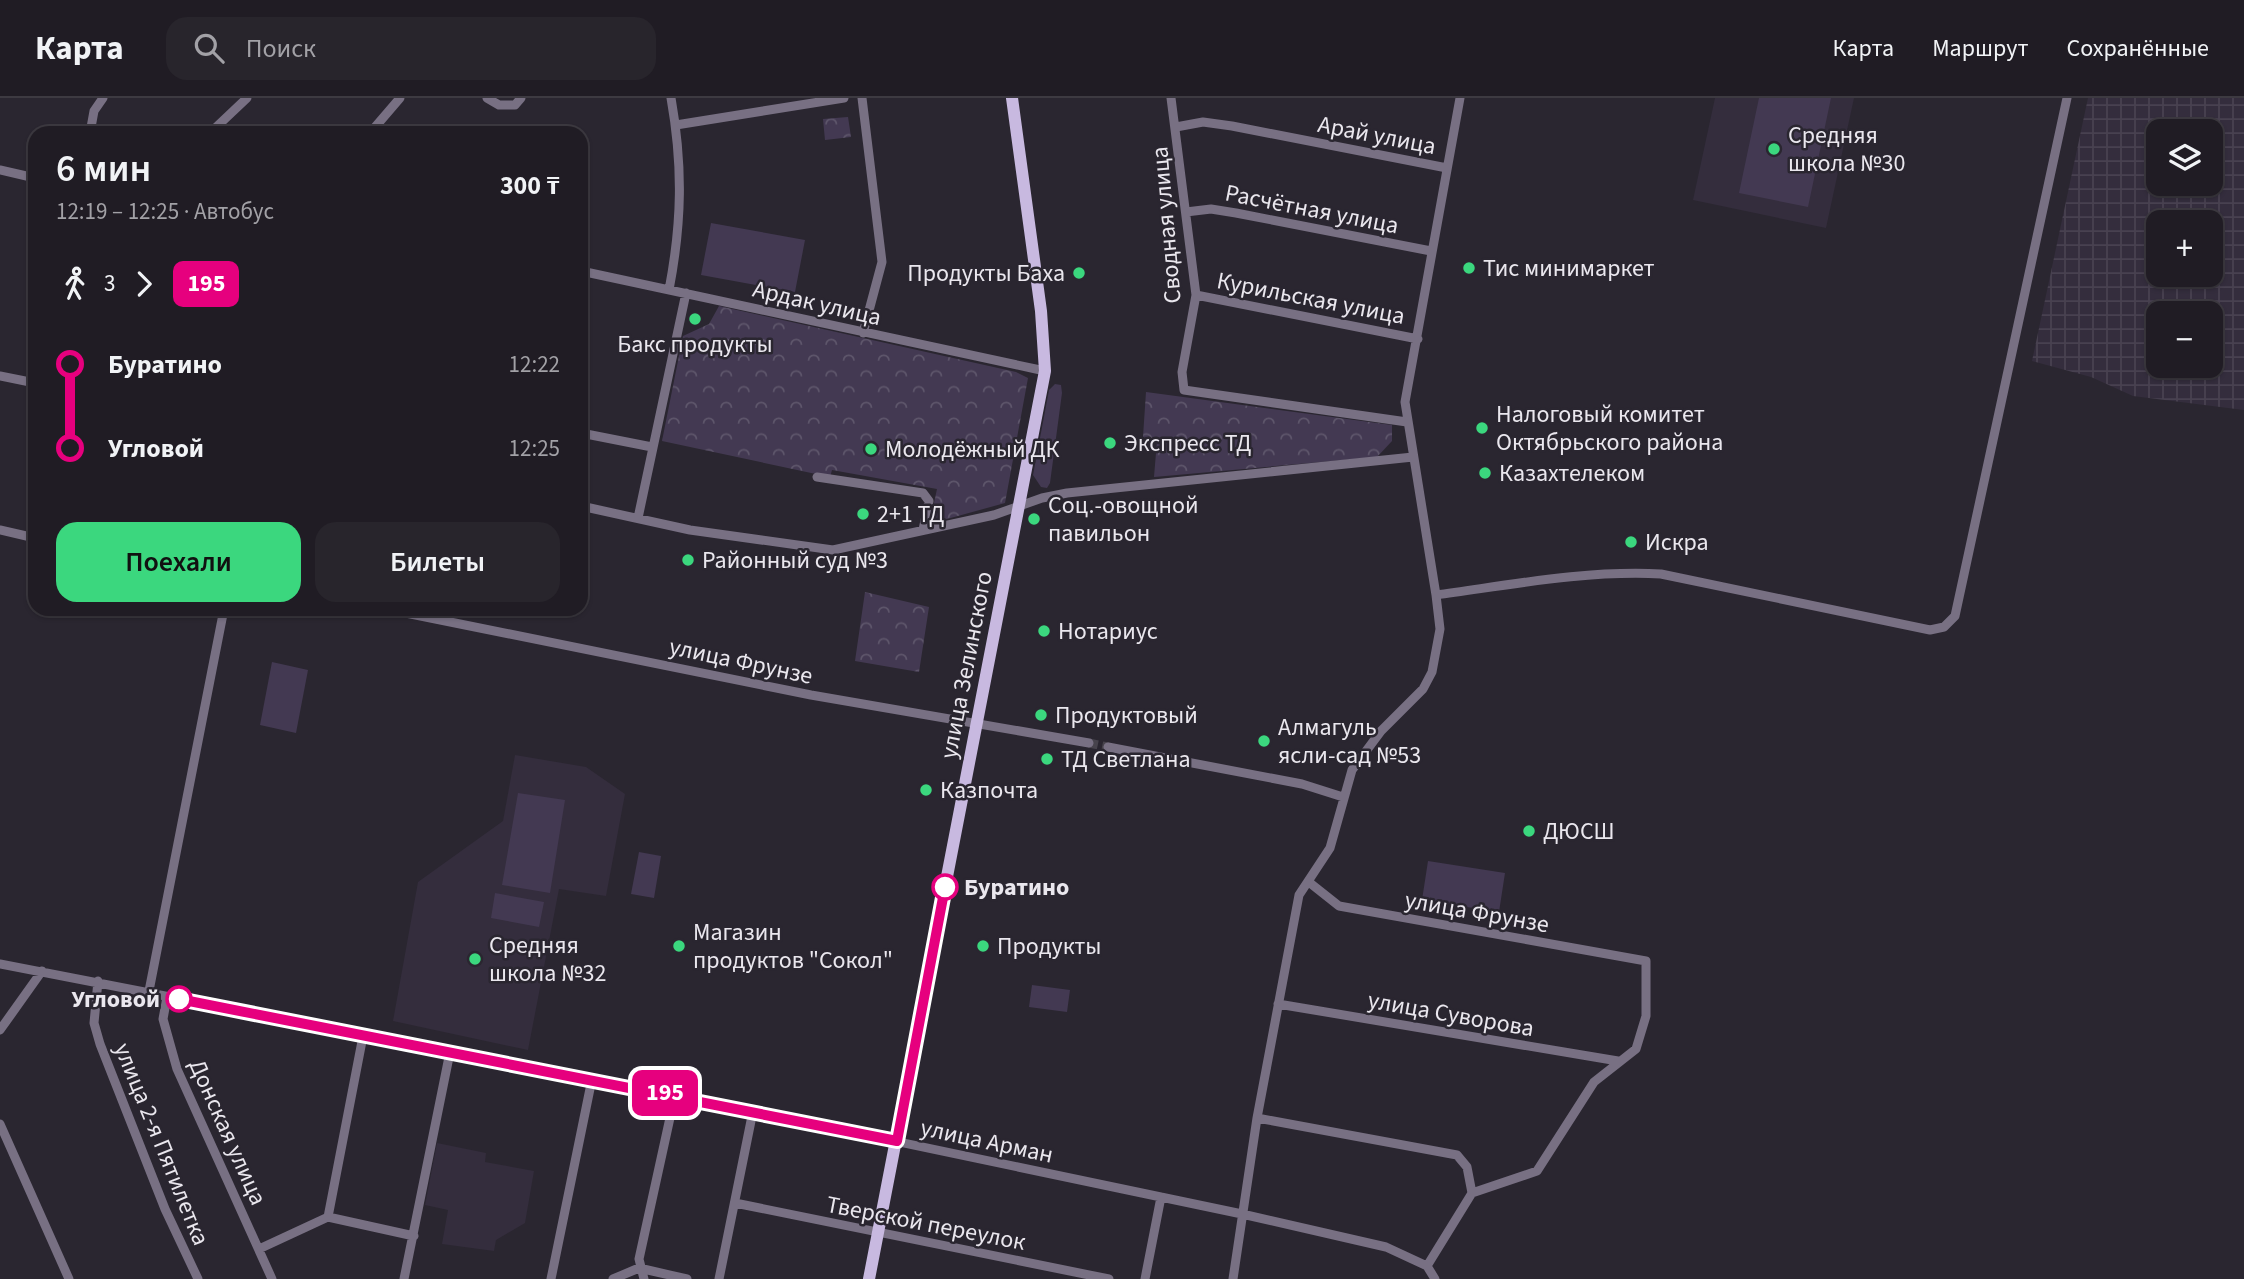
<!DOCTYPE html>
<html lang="ru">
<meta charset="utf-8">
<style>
:root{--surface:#201c24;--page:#28252c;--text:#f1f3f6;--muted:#a2a1a6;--line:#3d3a41;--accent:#3bd77e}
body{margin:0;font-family:"Source Sans 3",sans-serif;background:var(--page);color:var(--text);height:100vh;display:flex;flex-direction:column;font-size:26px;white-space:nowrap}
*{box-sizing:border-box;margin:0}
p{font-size:23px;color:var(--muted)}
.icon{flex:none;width:38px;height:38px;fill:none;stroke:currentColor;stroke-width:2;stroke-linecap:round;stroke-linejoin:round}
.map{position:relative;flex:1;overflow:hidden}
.side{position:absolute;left:28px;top:28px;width:560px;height:490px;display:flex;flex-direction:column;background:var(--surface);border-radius:21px;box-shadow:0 2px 5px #0004,0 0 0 2px var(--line)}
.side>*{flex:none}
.badge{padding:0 14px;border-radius:10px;font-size:24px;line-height:46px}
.buttons{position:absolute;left:2146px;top:21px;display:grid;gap:14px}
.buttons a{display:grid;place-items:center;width:77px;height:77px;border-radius:14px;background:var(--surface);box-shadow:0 2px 5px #0004,0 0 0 2px var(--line);font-size:35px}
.map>.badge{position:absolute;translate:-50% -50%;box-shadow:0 0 0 4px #fff}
.legs{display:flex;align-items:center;gap:10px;height:77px;padding:0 28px;font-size:23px}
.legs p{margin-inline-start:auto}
.headline{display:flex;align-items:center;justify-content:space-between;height:119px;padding:0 28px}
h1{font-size:38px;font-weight:600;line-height:52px}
.cta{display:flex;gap:14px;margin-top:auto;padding:14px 28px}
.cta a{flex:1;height:80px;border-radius:21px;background:var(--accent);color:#111;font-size:28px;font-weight:600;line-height:80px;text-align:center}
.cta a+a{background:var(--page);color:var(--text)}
ul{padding:0 28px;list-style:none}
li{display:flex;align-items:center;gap:24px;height:84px;font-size:26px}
li i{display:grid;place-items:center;width:10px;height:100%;margin:0 9px;background:currentColor}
li i::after{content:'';width:18px;height:18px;margin:-9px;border:5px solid;border-radius:50%;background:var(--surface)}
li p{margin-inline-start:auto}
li:first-child i{background:linear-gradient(#0000 50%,currentColor 0)}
li:last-child i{background:linear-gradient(currentColor 50%,#0000 0)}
header{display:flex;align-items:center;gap:42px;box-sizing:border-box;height:98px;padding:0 35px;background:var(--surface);border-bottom:2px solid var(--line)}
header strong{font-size:33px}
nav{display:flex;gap:38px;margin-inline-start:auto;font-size:24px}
.search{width:490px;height:63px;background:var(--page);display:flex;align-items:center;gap:18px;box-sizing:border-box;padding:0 24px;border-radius:21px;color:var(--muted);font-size:26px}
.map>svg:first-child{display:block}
.built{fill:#342d3d}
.industrial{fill:url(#industrial-grid);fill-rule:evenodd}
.grass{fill:#433952}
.park{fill:url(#park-crowns)}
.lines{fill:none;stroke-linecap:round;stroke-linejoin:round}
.minor-tunnel{stroke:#47434c;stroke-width:9;stroke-dasharray:9 4.5;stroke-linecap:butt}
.minor{stroke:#787083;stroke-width:9}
.major{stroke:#c8b9e0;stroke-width:12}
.line-1-casing{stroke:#fff;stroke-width:16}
.line-1{stroke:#e6007e;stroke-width:10}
.poi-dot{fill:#3bd77e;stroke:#2a2630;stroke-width:2.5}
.stop-1-dot{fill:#fff;stroke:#e6007e;stroke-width:3.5}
.labels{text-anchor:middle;stroke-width:5;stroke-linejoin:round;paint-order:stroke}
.street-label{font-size:24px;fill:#eae7ee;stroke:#2a2630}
.poi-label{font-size:24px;fill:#eae7ee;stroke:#2a2630;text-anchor:start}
.stop-label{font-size:24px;font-weight:bold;fill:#eae7ee;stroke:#2a2630;text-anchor:start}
</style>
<header>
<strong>Карта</strong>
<div class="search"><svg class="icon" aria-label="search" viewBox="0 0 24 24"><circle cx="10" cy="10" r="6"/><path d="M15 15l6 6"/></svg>Поиск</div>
<nav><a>Карта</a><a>Маршрут</a><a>Сохранённые</a></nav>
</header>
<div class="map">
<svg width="2244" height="1181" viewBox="0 0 2244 1181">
<defs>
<pattern id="industrial-grid" width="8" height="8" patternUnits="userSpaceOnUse" patternTransform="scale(1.75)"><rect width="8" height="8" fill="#342d3d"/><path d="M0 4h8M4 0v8" fill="none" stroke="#484150"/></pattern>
<pattern id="park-crowns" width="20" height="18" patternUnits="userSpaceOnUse" patternTransform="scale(1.75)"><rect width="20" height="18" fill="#433952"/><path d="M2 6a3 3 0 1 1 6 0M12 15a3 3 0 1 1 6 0" fill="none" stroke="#5e566b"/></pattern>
</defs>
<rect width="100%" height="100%" fill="#2a2630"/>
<!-- built -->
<path class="built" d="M 1715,0 L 1854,0 L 1826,130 L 1693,102 Z
M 515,657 L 586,669 L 625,696 L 606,798 L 559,791 L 528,952 L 393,923 L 418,784 L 503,723 Z
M 437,1045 L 486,1055 L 485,1064 L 534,1073 L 525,1125 L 496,1142 L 494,1153 L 442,1146 L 448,1112 L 425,1107 Z"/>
<!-- industrial -->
<path class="industrial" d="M 2088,0 L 2244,0 L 2244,312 L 2133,298 L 2091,279 L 2032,263 ZM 2158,33 L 2210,33 L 2210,86 L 2158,86 ZM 2158,124 L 2210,124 L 2210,177 L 2158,177 ZM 2158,215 L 2210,215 L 2210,268 L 2158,268 Z"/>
<!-- grass -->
<path class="grass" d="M 1759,0 L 1831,0 L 1808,109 L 1739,95 Z
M 711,125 L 805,142 L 795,194 L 701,177 Z
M 1055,286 L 1061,287 L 1062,295 L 1050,385 L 1047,390 L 1041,389 L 1033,377 L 1049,292 Z
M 272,564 L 308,572 L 296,635 L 260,627 Z
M 518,695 L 565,702 L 550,795 L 502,787 Z
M 639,754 L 661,758 L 654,800 L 631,796 Z
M 1428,763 L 1505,775 L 1499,814 L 1422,802 Z
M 495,795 L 544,804 L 539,829 L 491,820 Z
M 1032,887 L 1070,892 L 1067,914 L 1029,909 Z"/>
<!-- park -->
<path class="park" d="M 848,19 L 851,39 L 825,42 L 823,21 Z
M 719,208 L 1016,274 L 1028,280 L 1005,405 L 936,424 L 931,419 L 937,391 L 832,372 L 830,379 L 662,343 L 683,238 L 709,226 Z
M 1146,294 L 1392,327 L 1392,343 L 1377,359 L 1154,379 L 1157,343 L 1143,339 Z
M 865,494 L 929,509 L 919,574 L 855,563 Z"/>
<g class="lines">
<!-- minor-tunnel -->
<path class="minor-tunnel" d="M 1089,645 L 1108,649"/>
<!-- minor -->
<path class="minor" d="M 487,0 L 499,7 L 515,7 L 521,0
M 862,0 L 882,164 L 863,235
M 1171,0 L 1196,197 L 1182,274 L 1184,292 L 1407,324
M 1460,0 L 1405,304 L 1436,497 C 1510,487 1586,472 1661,476 L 1930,532 L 1944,529 L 1955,518 L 2067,0
M 676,27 L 844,0
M 1176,29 L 1203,24 L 1232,28 L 1447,70
M 90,35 L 94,13 L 103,0
M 210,35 L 247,0
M 370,35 L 400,0
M 0,72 L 35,80
M 1186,114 L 1211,111 L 1236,115 L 1431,153
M 581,173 L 1045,273
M 669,192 C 682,124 683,68 671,0
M 1196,197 L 1418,241
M 0,278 L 35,285
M 581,335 L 652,349
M 817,379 L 923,395 L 929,403 L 923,432
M 581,408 L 690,432 L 833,452 L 994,417 L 1042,400 L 1067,395 L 1413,359
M 638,420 L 686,195
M 0,432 L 35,440
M 386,511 L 811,597 L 1089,645
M 1108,649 L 1302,686 L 1343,699
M 1310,785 L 1339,808 L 1646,863 L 1646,918 L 1636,951 L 1594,984 L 1537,1073 L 1472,1095 L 1427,1168
M 0,866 L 675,997 L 1242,1116 L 1386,1149 L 1427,1168
M 98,883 L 94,925 L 100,946 L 165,1111 L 198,1181
M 149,893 L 224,511
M 167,899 L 163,921 L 177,971 L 272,1181
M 1278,906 L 1618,963
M 0,932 L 42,873
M 363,938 L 328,1119 L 414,1138
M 1257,1020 L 1457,1057 L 1467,1069 L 1472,1095
M 0,1026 L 69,1181
M 735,1105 L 1109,1181
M 259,1151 L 328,1119
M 1427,1168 L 1435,1181
M 404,1181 L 450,954
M 551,1181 L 592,981
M 613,1181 L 639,1170 L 687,1181
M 644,1181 L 639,1161 L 675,997
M 719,1181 L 753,1013
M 1145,1181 L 1161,1099
M 1233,1181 L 1257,1020 L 1299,797 L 1330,750 L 1352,672 L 1381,633 L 1423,591 L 1432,574 L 1440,531 L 1436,497"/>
<!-- major -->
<path class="major" d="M 869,1181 L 1045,273 L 1041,213 L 1012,0"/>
</g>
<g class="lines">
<defs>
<path id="line-1" d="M 179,901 L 897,1043 L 945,789"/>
</defs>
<!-- line-1 casing -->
<use href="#line-1" class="line-1-casing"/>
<!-- line-1 -->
<use href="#line-1" class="line-1"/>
</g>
<!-- markers -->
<g class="poi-dot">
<circle cx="1774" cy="51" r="7"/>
<circle cx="1469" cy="170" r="7"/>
<circle cx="1079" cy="175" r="7"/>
<circle cx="695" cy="221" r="7"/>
<circle cx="1482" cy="330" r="7"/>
<circle cx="1110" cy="345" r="7"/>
<circle cx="871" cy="351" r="7"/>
<circle cx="1485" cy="375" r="7"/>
<circle cx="863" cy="416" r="7"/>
<circle cx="1034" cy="421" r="7"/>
<circle cx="1631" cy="444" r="7"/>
<circle cx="688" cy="462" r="7"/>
<circle cx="1044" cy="533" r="7"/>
<circle cx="1041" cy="617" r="7"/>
<circle cx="1264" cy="643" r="7"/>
<circle cx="1047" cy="661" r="7"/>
<circle cx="926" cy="692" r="7"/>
<circle cx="1529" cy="733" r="7"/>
<circle cx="679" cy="848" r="7"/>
<circle cx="983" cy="848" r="7"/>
<circle cx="475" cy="861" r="7"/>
</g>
<g class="stop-1-dot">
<circle cx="945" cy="789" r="12"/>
<circle cx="179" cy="901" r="12"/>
</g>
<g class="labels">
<!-- street labels -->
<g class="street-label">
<text transform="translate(1377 37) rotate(11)" y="8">Арай улица</text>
<text transform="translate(1312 111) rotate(11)" y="8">Расчётная улица</text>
<text transform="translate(1166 127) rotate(-95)" y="8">Сводная улица</text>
<text transform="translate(1311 200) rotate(11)" y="8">Курильская улица</text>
<text transform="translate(817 205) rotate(13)" y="8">Ардак улица</text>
<text transform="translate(741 563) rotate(12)" y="8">улица Фрунзе</text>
<text transform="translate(966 567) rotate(-79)" y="8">улица Зелинского</text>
<text transform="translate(1477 814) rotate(10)" y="8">улица Фрунзе</text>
<text transform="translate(1451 916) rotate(10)" y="8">улица Суворова</text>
<text transform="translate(228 1034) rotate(66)" y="8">Донская улица</text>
<text transform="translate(987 1043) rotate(12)" y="8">улица Арман</text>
<text transform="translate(162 1046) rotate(68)" y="8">улица 2-я Пятилетка</text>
<text transform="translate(926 1125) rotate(11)" y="8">Тверской переулок</text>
</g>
<!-- poi labels -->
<g class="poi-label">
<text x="1788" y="45">Средняя<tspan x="1788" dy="28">школа №30</tspan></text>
<text x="1483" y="178">Тис минимаркет</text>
<text x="1065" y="183" text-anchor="end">Продукты Баха</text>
<text x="695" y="254" text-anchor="middle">Бакс продукты</text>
<text x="1496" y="324">Налоговый комитет<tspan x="1496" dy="28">Октябрьского района</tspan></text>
<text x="1124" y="353">Экспресс ТД</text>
<text x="885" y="359">Молодёжный ДК</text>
<text x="1499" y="383">Казахтелеком</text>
<text x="1048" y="415">Соц.-овощной<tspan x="1048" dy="28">павильон</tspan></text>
<text x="877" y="424">2+1 ТД</text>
<text x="1645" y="452">Искра</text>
<text x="702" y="470">Районный суд №3</text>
<text x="1058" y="541">Нотариус</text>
<text x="1055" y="625">Продуктовый</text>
<text x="1278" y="637">Алмагуль<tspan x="1278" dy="28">ясли-сад №53</tspan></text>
<text x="1061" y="669">ТД Светлана</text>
<text x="940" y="700">Казпочта</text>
<text x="1543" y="741">ДЮСШ</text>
<text x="693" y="842">Магазин<tspan x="693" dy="28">продуктов "Сокол"</tspan></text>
<text x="489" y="855">Средняя<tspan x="489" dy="28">школа №32</tspan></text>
<text x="997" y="856">Продукты</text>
</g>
<!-- stop labels -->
<g class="stop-label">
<text x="964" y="797">Буратино</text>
<text x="160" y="909" text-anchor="end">Угловой</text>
</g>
</g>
</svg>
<div class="buttons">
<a><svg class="icon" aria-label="layers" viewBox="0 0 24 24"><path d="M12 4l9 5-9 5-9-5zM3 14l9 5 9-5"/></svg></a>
<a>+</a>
<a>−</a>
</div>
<b class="badge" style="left:665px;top:995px;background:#e6007e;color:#fff">195</b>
<section class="side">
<div class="headline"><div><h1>6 мин</h1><p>12:19 – 12:25 · Автобус</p></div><b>300 ₸</b></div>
<div class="legs"><svg class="icon" aria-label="walk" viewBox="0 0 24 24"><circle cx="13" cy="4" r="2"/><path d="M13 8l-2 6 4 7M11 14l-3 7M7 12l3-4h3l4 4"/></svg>3<svg class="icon" aria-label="forward" viewBox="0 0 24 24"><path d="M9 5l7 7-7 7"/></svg><b class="badge" style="background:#e6007e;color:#fff">195</b></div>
<ul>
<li><i style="color:#e6007e"></i><b>Буратино</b><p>12:22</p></li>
<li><i style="color:#e6007e"></i><b>Угловой</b><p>12:25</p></li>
</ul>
<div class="cta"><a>Поехали</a><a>Билеты</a></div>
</section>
</div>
